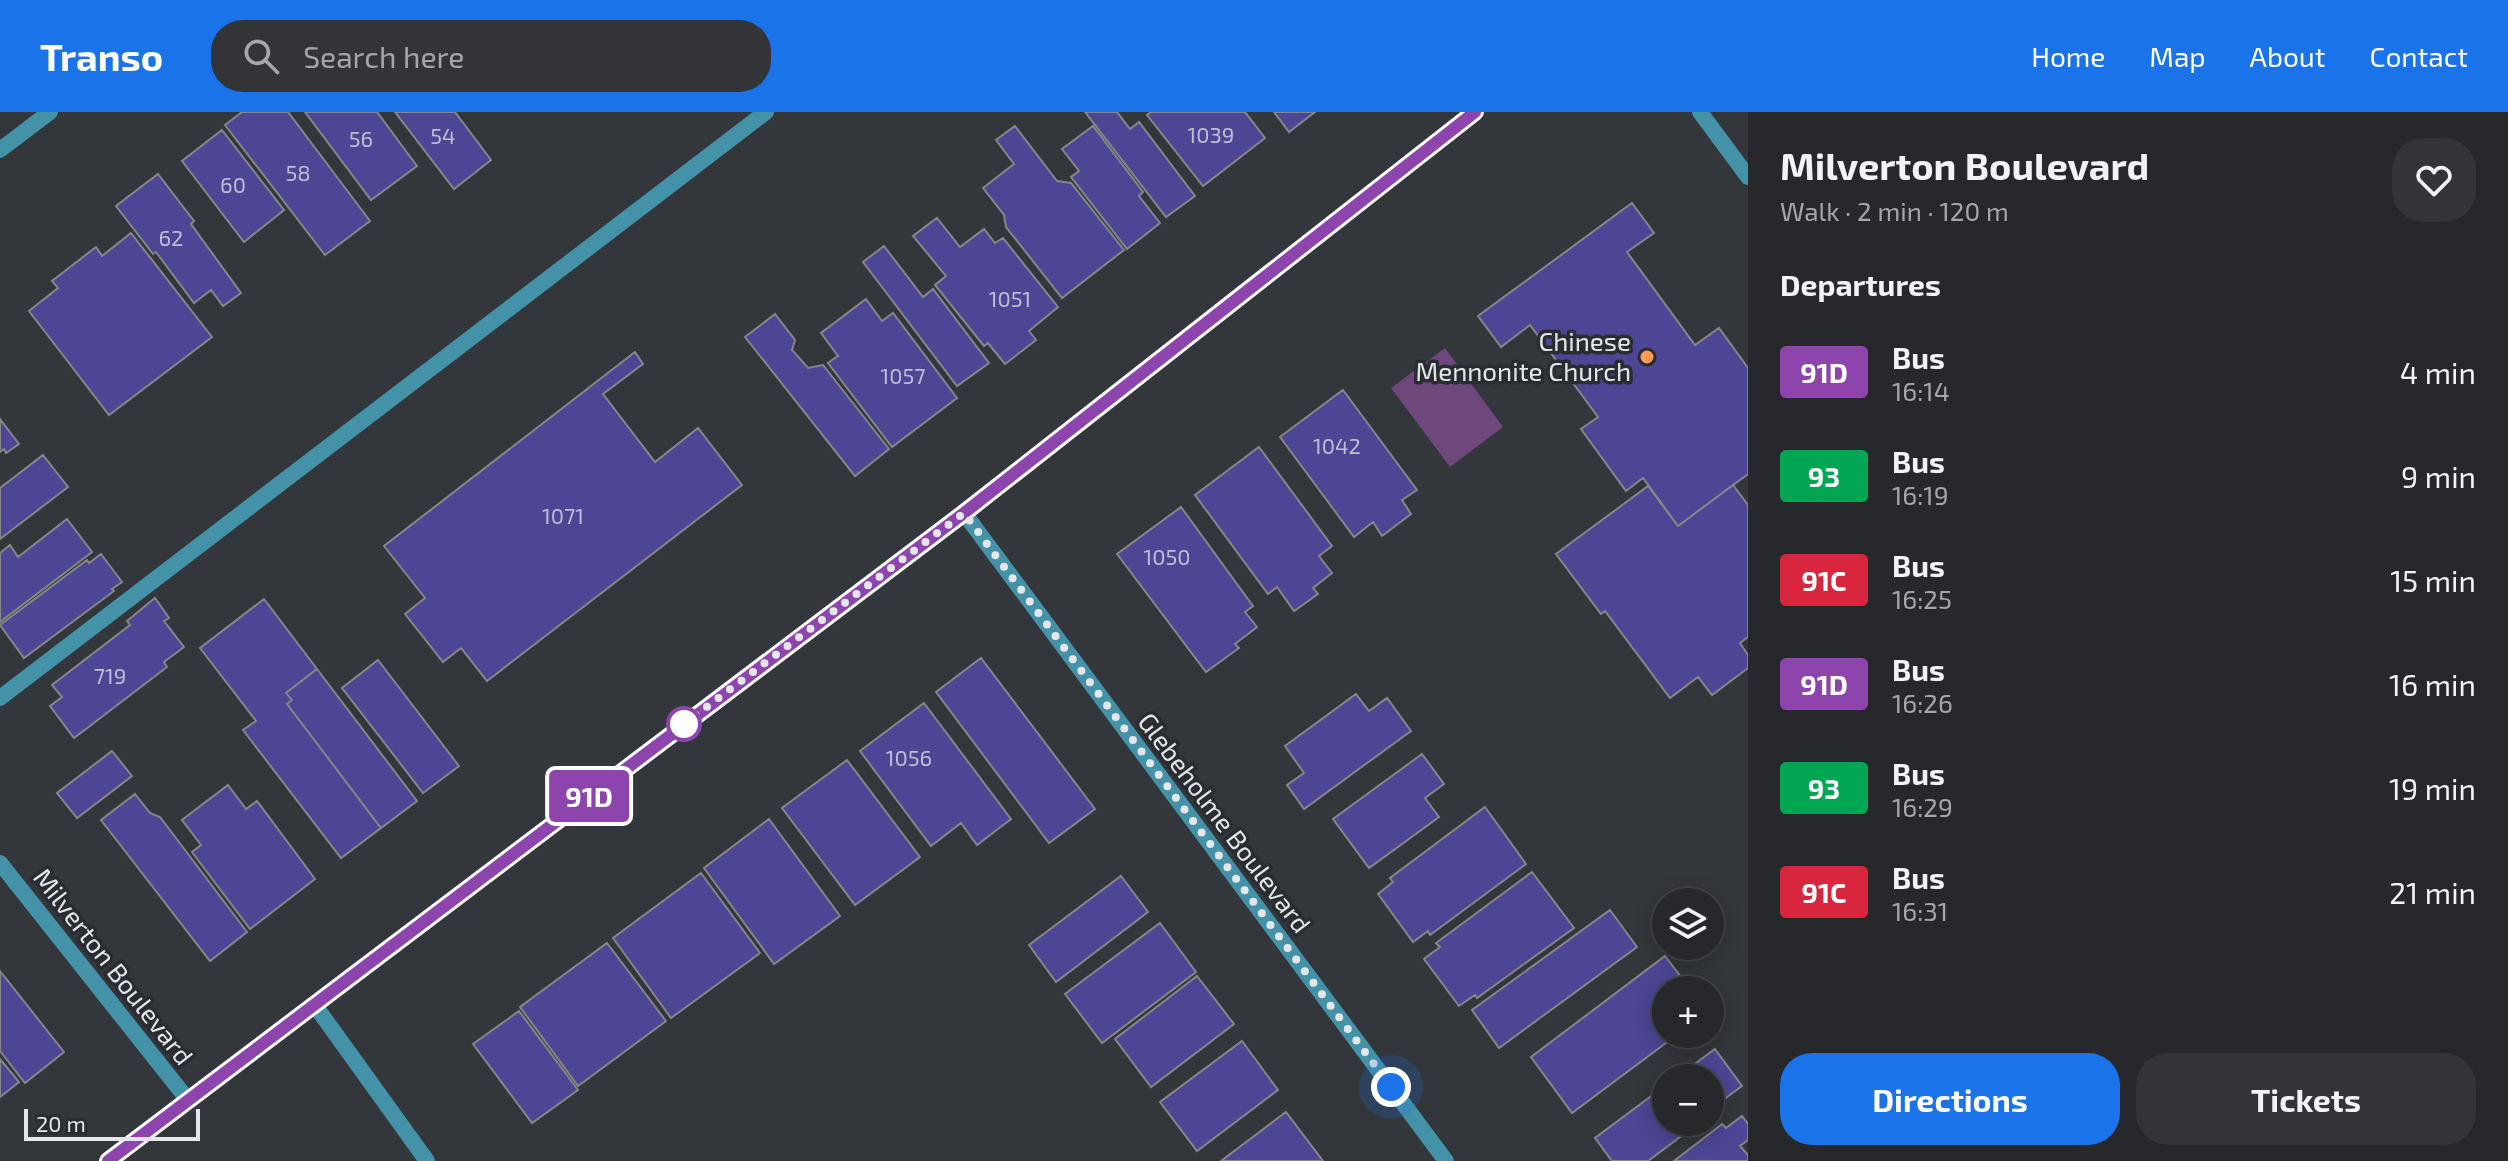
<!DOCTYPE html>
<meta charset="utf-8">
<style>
:root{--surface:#26282c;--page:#323438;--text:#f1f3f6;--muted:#a4a6a9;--line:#424448;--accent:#1a73e8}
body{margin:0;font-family:"Exo 2",sans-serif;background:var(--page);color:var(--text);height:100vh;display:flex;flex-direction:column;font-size:30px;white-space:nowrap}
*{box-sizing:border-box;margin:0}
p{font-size:26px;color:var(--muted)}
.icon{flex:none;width:44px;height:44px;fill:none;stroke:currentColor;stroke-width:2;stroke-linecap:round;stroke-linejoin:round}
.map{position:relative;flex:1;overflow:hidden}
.sheet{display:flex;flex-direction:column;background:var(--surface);width:760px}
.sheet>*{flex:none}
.badge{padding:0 16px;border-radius:6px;font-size:28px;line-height:52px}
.buttons{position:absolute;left:1652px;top:776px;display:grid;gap:16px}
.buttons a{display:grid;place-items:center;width:72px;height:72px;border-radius:50%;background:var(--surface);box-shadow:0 4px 20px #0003,0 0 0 2px var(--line);font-size:40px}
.scale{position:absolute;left:24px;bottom:20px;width:176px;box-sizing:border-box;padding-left:8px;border:4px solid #e4e6e9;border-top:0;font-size:22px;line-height:28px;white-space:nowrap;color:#e4e6e9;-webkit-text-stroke:6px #292c30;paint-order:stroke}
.you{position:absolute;width:40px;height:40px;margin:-20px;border:6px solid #fff;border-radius:50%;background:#1a73e8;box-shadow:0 0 0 12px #1a73e833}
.map>.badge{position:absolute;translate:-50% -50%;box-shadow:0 0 0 4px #fff}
h2{padding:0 32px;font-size:30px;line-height:72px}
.round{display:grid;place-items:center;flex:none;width:84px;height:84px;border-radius:32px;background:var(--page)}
.headline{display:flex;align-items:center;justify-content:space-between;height:136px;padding:0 32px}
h1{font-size:38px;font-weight:700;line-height:60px}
.cta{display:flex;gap:16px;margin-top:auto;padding:16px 32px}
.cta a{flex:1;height:92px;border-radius:32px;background:var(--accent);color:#fff;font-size:32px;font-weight:700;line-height:92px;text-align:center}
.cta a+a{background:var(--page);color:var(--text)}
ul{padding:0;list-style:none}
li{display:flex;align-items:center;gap:24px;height:104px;padding:0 32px}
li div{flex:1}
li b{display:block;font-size:30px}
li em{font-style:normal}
li .badge{min-width:88px;font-weight:700;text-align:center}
header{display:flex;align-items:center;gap:48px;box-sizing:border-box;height:112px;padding:0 40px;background:var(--accent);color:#fff}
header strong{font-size:38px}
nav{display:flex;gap:44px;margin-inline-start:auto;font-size:28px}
.search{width:560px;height:72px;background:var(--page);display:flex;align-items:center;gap:20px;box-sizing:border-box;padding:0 28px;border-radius:32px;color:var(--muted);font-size:30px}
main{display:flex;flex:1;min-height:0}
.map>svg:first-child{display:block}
.green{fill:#6e487d}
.building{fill:#4c4694;stroke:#85858a;stroke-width:2}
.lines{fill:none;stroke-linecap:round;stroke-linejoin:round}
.service{stroke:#4492a8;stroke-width:16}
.minor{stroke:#4492a8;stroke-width:16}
.secondary{stroke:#37c5e8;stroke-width:16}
.line-casing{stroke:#fff;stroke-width:18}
.line{stroke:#8e44ad;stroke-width:12}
.walk{stroke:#e4e6e9;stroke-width:8;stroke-dasharray:0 14.4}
.poi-dot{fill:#fe9b59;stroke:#292c30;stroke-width:3}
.stop-dot{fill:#fff;stroke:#8e44ad;stroke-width:4}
.labels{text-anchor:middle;stroke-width:7;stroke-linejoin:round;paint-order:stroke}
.number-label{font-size:22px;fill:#bebed4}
.poi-label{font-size:26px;fill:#e4e6e9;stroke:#292c30;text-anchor:end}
.street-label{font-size:26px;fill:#e4e6e9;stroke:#292c30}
</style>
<header>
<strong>Transo</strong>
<div class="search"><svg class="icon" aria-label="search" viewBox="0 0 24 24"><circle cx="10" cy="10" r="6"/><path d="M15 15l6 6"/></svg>Search here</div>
<nav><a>Home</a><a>Map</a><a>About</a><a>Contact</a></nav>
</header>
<main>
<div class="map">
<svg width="1748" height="1049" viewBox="0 0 1748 1049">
<rect width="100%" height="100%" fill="#33363a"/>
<!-- green -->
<path class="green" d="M 1445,236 L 1503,315 L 1450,355 L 1391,276 Z"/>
<!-- building -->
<path class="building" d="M 242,0 L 288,0 L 370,109 L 325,143 L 225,13 Z
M 305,0 L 377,0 L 417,54 L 371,88 Z
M 395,0 L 455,0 L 491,48 L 454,77 Z
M 1085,0 L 1117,0 L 1130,17 L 1139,10 L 1195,84 L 1166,105 Z
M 1151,0 L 1245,0 L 1265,26 L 1203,74 L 1147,3 Z
M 1274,0 L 1315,0 L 1289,20 Z
M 1015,14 L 1057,69 L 1071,71 L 1124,138 L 1062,186 L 1006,115 L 1004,103 L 983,76 L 1014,52 L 996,28 Z
M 1093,14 L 1143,80 L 1139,84 L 1160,111 L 1127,137 L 1071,65 L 1079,59 L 1062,37 Z
M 222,18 L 284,98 L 244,130 L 182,49 Z
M 158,62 L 194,109 L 191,112 L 241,181 L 223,194 L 211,178 L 194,191 L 156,140 L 153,142 L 116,94 Z
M 1632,91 L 1654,121 L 1627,140 L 1695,233 L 1719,216 L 1748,256 L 1748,362 L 1678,414 L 1643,366 L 1626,379 L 1581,317 L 1598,305 L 1530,213 L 1501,235 L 1478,204 Z
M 937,106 L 960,135 L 984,117 L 995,131 L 1003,126 L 1058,195 L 1029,219 L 1036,228 L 1005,252 L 988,231 L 984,234 L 935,173 L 946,164 L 913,124 Z
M 131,121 L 212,225 L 109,303 L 29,199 L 58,176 L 52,169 L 96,135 L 102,144 Z
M 884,134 L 923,185 L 933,177 L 989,251 L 957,274 L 863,150 Z
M 866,187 L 882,209 L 893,201 L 957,286 L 892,335 L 828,251 L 838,244 L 821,221 Z
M 775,202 L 795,228 L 792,238 L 808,256 L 823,253 L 889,337 L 855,364 L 745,225 Z
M 635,240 L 643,252 L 603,282 L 655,350 L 698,316 L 742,373 L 487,569 L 461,536 L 443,550 L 405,502 L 425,486 L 384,434 Z
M 1343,278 L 1417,378 L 1402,388 L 1411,402 L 1382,424 L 1373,410 L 1354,425 L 1280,325 Z
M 0,307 L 19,332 L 6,341 L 4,337 L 0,340 Z
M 1259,335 L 1332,434 L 1319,444 L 1332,461 L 1313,476 L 1318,482 L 1294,499 L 1277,475 L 1268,482 L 1195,383 Z
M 43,343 L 68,375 L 0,427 L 0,376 Z
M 1733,373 L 1748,393 L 1748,525 L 1740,531 L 1748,543 L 1748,556 L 1712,583 L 1698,565 L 1670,586 L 1605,499 L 1601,502 L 1556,442 L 1648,374 L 1678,414 Z
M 1181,395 L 1253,494 L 1245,500 L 1257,515 L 1235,532 L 1239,536 L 1206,560 L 1117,442 Z
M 67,407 L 92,440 L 0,510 L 0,441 L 10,433 L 18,445 Z
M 101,442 L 122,470 L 112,477 L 114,479 L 24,546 L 0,513 L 87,448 L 89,451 Z
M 155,486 L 169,506 L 164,509 L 184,535 L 164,550 L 167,555 L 74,626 L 50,594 L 62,585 L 52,573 L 130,513 L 127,509 Z
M 264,487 L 317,557 L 286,581 L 292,588 L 287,592 L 381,716 L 341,746 L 243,618 L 256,609 L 200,536 Z
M 981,546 L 1095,697 L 1049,731 L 936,580 Z
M 378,548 L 459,654 L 423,681 L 342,576 Z
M 317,557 L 417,689 L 381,716 L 287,592 L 292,588 L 286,581 Z
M 1356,582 L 1369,599 L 1387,586 L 1411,619 L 1304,697 L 1287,673 L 1304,661 L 1285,634 Z
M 924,591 L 1011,707 L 977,733 L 961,711 L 931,734 L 860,639 Z
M 112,639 L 132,664 L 77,706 L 57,681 Z
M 1422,642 L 1444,672 L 1425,686 L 1439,705 L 1369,756 L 1333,707 Z
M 847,648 L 920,745 L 855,793 L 782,696 Z
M 228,673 L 246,697 L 257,689 L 315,767 L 250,817 L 192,740 L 201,733 L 182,708 Z
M 135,682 L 150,701 L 160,705 L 247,820 L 210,849 L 101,708 Z
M 1485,695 L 1526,752 L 1430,823 L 1428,819 L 1413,830 L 1378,782 L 1393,770 L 1390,766 Z
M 769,707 L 840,804 L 774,852 L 704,756 Z
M 1532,760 L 1574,816 L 1477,886 L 1475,883 L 1459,894 L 1424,847 L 1440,835 L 1436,831 Z
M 701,761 L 760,841 L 671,906 L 613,826 Z
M 1121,764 L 1148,800 L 1056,870 L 1029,833 Z
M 1610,798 L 1637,835 L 1499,936 L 1472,898 Z
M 1160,811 L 1196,860 L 1102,931 L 1065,882 Z
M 607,831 L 666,909 L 578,974 L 520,895 Z
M 1665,844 L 1691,878 L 1666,878 L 1666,922 L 1678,922 L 1572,1001 L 1531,945 Z
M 0,859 L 64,940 L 25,971 L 0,939 Z
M 1197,864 L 1234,912 L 1151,975 L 1115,927 Z
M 519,899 L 578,978 L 532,1011 L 473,932 Z
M 1242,929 L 1278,978 L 1197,1039 L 1160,990 Z
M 1715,937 L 1742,974 L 1715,994 L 1718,997 L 1710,1002 L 1710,966 L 1676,966 Z
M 0,947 L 19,970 L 0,985 Z
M 1666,973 L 1666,1010 L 1700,1010 L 1648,1049 L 1612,1049 L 1595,1026 Z
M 1286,1000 L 1323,1049 L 1221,1049 Z
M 1742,1004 L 1748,1012 L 1748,1028 L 1740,1034 L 1748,1043 L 1748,1049 L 1674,1049 L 1722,1012 L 1726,1016 Z"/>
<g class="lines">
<!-- service -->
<path class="service" d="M 0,586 L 766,0"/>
<!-- minor -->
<path class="minor" d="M 1700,0 L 1748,65
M 0,38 L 50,0
M 964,401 L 1446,1049
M 0,751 L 188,988
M 314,892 L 427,1049"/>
<!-- secondary -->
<path class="secondary" d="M 108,1049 L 964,401 L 1475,0"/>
</g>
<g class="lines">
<defs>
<path id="line" d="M 108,1049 L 964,401 L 1475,0"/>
</defs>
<!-- line casing -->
<use href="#line" class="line-casing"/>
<!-- line -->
<use href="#line" class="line"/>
<!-- walk -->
<path class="walk" d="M 684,612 L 964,401 L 1391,975"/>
</g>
<!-- markers -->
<circle class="poi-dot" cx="1647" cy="245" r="8"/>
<circle class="stop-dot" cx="684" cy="612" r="16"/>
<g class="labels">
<!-- number labels -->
<g class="number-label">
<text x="1211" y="31">1039</text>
<text x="443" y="32">54</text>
<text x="361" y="35">56</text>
<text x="298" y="69">58</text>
<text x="233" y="81">60</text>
<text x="171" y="134">62</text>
<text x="1010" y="195">1051</text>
<text x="903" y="272">1057</text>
<text x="1337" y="342">1042</text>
<text x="563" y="412">1071</text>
<text x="1167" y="453">1050</text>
<text x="110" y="572">719</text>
<text x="909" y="654">1056</text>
</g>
<!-- poi labels -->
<g class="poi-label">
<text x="1631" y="239">Chinese<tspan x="1631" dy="30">Mennonite Church</tspan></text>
</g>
<!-- street labels -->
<g class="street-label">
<text transform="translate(1224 711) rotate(53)" y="9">Glebeholme Boulevard</text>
<text transform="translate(113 855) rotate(52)" y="9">Milverton Boulevard</text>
</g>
</g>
</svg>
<div class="buttons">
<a><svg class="icon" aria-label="layers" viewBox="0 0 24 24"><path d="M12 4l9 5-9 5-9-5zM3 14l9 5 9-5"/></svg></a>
<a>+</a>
<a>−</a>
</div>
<div class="scale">20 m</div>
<div class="you" style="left:1391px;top:975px"></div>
<b class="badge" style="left:589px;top:684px;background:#8e44ad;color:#fff">91D</b>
</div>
<section class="sheet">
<div class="headline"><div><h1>Milverton Boulevard</h1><p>Walk · 2 min · 120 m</p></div><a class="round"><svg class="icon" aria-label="heart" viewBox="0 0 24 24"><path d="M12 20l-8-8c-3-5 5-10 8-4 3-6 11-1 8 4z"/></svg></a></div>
<h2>Departures</h2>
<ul>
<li><span class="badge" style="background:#8e44ad;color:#fff">91D</span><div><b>Bus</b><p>16:14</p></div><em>4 min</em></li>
<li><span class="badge" style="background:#00a651;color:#fff">93</span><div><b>Bus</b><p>16:19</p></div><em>9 min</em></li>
<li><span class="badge" style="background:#d7263d;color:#fff">91C</span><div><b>Bus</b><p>16:25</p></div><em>15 min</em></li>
<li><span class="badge" style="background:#8e44ad;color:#fff">91D</span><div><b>Bus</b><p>16:26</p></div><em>16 min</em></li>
<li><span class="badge" style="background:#00a651;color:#fff">93</span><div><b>Bus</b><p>16:29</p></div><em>19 min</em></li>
<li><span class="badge" style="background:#d7263d;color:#fff">91C</span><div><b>Bus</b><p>16:31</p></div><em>21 min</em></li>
</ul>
<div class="cta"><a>Directions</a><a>Tickets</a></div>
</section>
</main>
